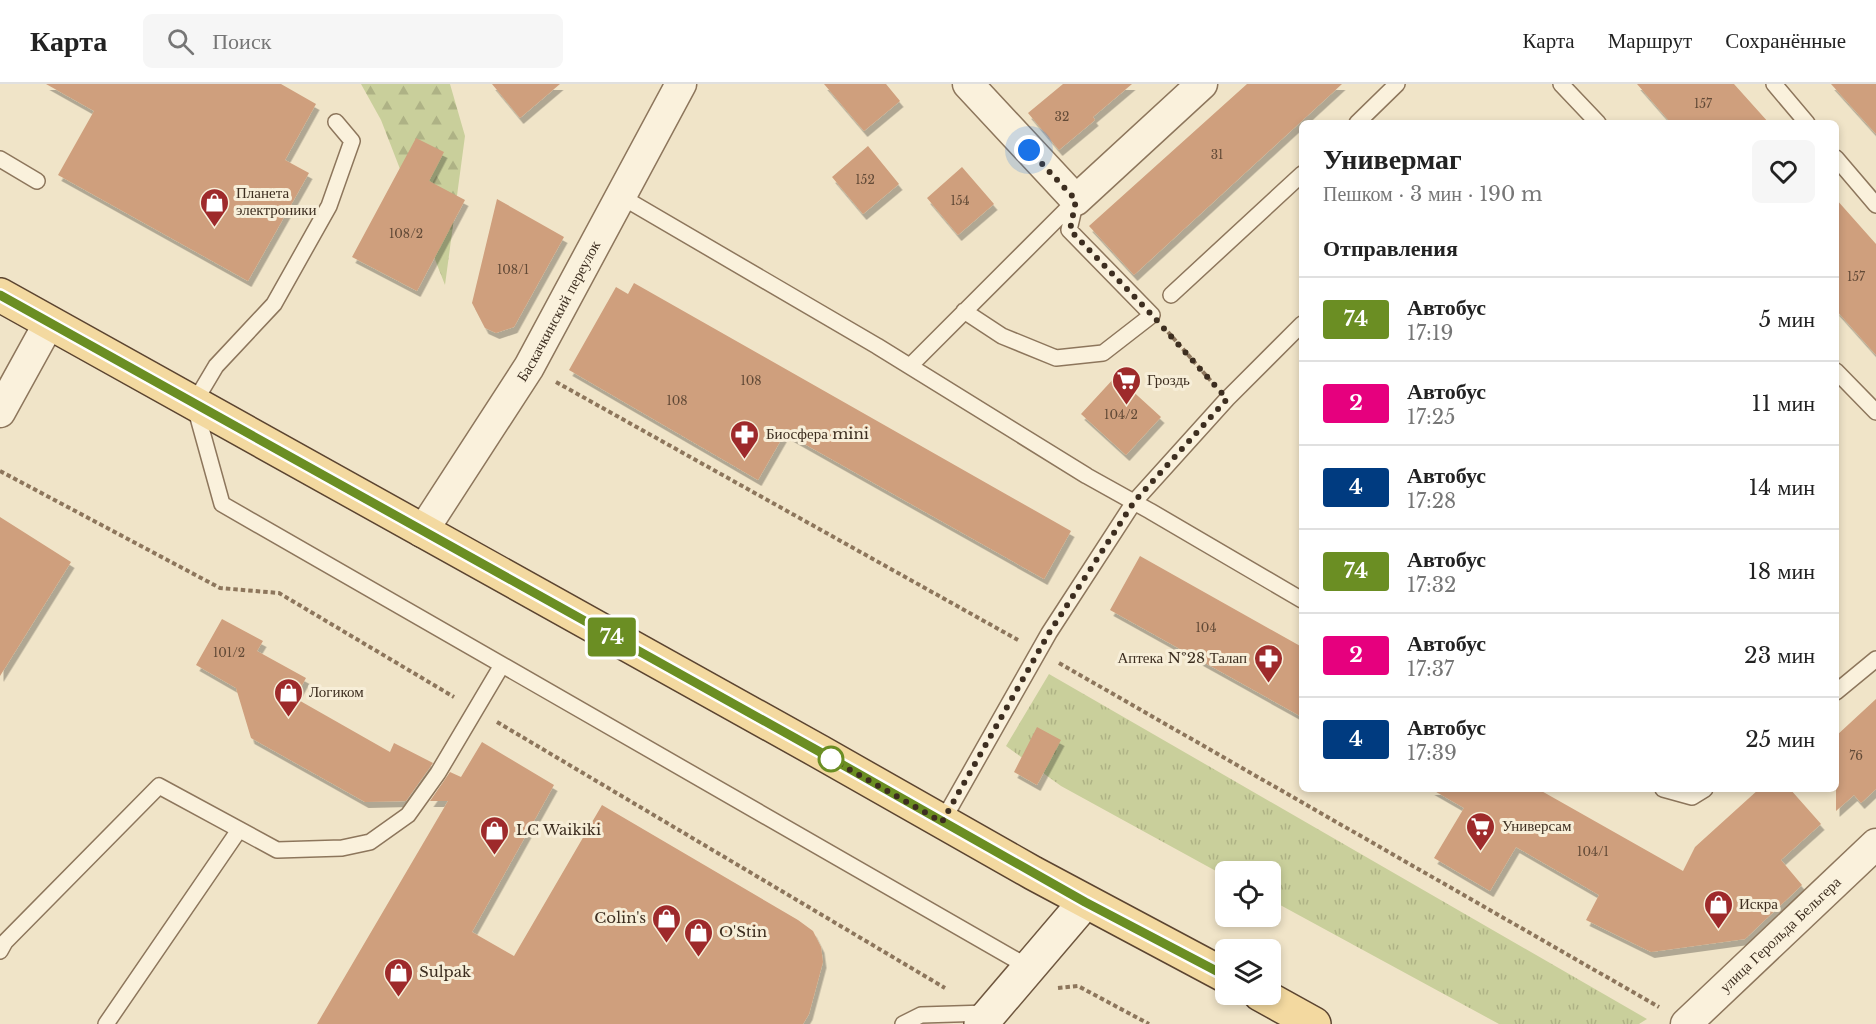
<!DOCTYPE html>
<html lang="ru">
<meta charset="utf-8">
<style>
:root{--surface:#fff;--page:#f6f6f6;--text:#222;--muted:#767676;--line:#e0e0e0}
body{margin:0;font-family:"Libre Baskerville",serif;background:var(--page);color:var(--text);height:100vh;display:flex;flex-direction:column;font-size:22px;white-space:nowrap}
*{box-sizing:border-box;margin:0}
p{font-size:20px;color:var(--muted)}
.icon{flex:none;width:33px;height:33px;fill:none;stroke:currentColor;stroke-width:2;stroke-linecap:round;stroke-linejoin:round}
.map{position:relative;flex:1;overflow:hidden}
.side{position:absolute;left:1299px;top:36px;width:540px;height:672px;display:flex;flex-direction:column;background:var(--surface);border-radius:9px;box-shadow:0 3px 9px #0003}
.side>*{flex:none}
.badge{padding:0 12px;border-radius:4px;font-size:21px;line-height:39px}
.tools{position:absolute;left:1215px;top:777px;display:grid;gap:12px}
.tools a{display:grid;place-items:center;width:66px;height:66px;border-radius:9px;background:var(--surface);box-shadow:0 3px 9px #0003;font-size:30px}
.you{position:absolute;width:30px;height:30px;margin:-15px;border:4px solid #fff;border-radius:50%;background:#1a73e8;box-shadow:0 0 0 9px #1a73e833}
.map>.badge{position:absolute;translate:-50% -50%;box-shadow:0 0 0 3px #fff}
h2{padding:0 24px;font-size:22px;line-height:54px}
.round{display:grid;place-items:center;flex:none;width:63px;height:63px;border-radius:9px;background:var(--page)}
.overview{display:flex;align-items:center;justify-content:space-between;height:102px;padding:0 24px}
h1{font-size:28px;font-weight:700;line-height:45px}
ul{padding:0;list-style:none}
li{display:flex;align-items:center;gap:18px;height:84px;padding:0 24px;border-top:2px solid var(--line)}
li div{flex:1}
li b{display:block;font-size:22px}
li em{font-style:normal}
li .badge{min-width:66px;font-weight:700;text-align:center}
header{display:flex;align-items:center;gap:36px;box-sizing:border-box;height:84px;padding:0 30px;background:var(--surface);border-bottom:2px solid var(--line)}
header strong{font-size:28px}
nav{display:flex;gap:33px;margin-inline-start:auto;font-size:21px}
.search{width:420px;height:54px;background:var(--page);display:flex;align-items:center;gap:15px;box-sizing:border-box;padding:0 21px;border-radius:9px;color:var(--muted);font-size:22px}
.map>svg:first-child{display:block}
.grass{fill:url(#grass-tufts)}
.forest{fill:url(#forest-firs)}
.building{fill:#cf9f7d;filter:url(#shadow)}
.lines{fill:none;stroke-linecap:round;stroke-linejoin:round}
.lane-casing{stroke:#8d765c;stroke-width:18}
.street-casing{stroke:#8d765c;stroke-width:33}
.secondary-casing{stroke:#6f573f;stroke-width:36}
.primary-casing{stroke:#5b4430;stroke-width:36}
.path{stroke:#8d765c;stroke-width:4;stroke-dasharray:4.5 3;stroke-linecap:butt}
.lane{stroke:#faf1dc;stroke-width:15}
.street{stroke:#faf1dc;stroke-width:30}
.secondary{stroke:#faf1dc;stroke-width:33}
.primary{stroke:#f3d9a0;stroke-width:33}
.line-casing{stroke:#fff;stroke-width:14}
.line{stroke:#6b8e23;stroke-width:9}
.walk{stroke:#3d2e20;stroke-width:6;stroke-dasharray:0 10.8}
.stop-dot{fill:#fff;stroke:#6b8e23;stroke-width:3}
.labels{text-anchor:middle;stroke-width:6;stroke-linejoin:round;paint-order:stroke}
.number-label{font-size:12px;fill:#624a37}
.poi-label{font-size:15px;fill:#3d2e20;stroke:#f7eed8;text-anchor:start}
.street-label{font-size:15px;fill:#3d2e20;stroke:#f7eed8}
</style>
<header>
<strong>Карта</strong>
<div class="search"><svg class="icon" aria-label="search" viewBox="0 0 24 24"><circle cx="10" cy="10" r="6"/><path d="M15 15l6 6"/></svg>Поиск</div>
<nav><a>Карта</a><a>Маршрут</a><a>Сохранённые</a></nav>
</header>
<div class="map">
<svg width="1876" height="940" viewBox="0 0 1876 940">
<defs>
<pattern id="grass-tufts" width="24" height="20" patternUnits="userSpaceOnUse" patternTransform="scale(1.5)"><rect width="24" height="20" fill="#c9cf9b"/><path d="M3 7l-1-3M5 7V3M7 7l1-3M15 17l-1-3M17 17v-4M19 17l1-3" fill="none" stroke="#aeb285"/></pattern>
<pattern id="forest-firs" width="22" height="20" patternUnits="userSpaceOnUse" patternTransform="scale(1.5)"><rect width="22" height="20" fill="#c9cf9b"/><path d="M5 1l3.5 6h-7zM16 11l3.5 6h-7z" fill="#aeb285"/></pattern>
<filter id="shadow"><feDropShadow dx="3.5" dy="6" stdDeviation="0" flood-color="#0004"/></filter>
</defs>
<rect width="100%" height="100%" fill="#f0e4c8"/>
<!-- grass -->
<path class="grass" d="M 1049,590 L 1647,935 L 1639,940 L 1499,940 L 1271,816 L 1270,788 L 1226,788 L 1225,792 L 1061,702 L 1006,662 Z"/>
<!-- forest -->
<path class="forest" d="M 361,0 L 450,0 L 465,52 L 445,201 L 381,36 Z"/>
<!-- building -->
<path class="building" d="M 46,0 L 281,0 L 316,20 L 285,76 L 309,89 L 248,197 L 58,91 L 94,27 Z
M 492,0 L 560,0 L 520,34 Z
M 824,0 L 886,0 L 900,17 L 864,47 Z
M 1063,0 L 1132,0 L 1093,33 L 1095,36 L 1059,66 L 1028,29 Z
M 1247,0 L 1342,0 L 1134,191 L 1089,142 Z
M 1637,0 L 1734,0 L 1769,39 L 1671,39 Z
M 1831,0 L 1876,0 L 1876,50 Z
M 416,54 L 444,68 L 429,97 L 465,116 L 417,207 L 352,173 Z
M 868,62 L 899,100 L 863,130 L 832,93 Z
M 962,83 L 994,120 L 958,151 L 927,114 Z
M 497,115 L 564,153 L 514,243 L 496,249 L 485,244 L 472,219 Z
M 1836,115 L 1876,160 L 1876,271 L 1836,226 Z
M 634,199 L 1071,447 L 1044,495 L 785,349 L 758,396 L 569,286 L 616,203 L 628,210 Z
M 1116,292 L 1161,333 L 1126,371 L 1081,330 Z
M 0,433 L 71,478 L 0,592 Z
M 1140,472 L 1302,563 L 1302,633 L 1110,526 Z
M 222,535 L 263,557 L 257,567 L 306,594 L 295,614 L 390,668 L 394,659 L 433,679 L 406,717 L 365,718 L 251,654 L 236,604 L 196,581 Z
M 1876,615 L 1876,705 L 1861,719 L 1854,711 L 1836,727 L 1836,652 Z
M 1037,643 L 1061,656 L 1037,701 L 1014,688 Z
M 482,658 L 554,701 L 472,848 L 514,872 L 602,721 L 798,836 L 813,847 L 821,863 L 823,878 L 809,930 L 803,940 L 317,940 L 448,717 L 430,717 L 450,688 L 461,693 Z
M 1431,705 L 1538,705 L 1683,787 L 1695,763 L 1759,705 L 1790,705 L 1821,740 L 1781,776 L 1802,801 L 1745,855 L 1651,868 L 1586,836 L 1599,811 L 1516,763 L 1490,807 L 1434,774 L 1464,724 Z"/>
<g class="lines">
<defs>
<path id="lane" d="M 1561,0 L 1598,39
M 1774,0 L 1807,39
M 336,38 L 352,57 L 329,122 L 274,220 L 216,282 L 194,319 L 222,420 L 1030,884
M 1357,39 L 1397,0
M 1836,74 L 1876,121
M 0,75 L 37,97
M 622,113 L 877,262 L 1087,392 L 1150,427 L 1302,516
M 1171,211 L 1302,90
M 964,227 L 1002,252 L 1056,274 L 1103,269 L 1152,231 L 1069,146 L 1076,116
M 910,282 L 1076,116
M 1836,287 L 1876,328
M 1836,608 L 1876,575
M 1663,705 L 1692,713 L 1705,705
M 942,738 L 1049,549 L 1134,418 L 1227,315 L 1302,240
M 0,867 L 5,858 L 159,702 L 277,766 L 342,764 L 370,758 L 408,731 L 438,689 L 502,581
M 106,940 L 239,746
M 903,940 L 921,931 L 987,929"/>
<g id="street">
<path d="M 968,0 L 1076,116 L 1202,0"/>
<path d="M 0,328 L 49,239"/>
<path id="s1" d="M 422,448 L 529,283 L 681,0"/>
<path id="s2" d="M 1686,940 L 1876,760"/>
</g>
<path id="secondary" d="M 981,940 L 1085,818"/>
<path id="primary" d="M 0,211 L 820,668 L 1033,789 L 1226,892
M 1260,910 L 1314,940"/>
</defs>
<!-- lane casing -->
<use href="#lane" class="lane-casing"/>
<!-- street casing -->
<use href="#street" class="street-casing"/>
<!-- secondary casing -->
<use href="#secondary" class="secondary-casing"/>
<!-- primary casing -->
<use href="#primary" class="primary-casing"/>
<!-- path -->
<path class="path" d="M 1168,248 L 1211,297
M 556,298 L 1018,556
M 0,387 L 220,504 L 279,509 L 454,613
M 1059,579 L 1659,923
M 497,638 L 945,904
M 1058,904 L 1078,902 L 1149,940"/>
<!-- lane -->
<use href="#lane" class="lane"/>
<!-- street -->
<use href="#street" class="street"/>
<!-- secondary -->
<use href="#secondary" class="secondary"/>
<!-- primary -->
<use href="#primary" class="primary"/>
</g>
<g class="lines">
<defs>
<path id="line" d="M 0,211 L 820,668 L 1085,818 L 1226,892"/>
</defs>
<!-- line casing -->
<use href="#line" class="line-casing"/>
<!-- line -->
<use href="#line" class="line"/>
<!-- walk -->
<path class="walk" d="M 831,675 L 942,738 L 1049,549 L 1134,418 L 1227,315 L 1152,231 L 1070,146 L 1076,116 L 1029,66"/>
</g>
<!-- icons -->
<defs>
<symbol id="shop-pin" viewBox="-11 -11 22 30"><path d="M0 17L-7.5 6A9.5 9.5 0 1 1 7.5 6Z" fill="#9e2a2b" stroke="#f7eed8"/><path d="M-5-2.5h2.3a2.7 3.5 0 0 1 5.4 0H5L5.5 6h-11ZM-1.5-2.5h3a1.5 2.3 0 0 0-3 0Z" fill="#fff"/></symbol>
<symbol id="supermarket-pin" viewBox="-11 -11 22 30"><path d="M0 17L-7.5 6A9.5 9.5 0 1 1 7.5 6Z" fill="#9e2a2b" stroke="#f7eed8"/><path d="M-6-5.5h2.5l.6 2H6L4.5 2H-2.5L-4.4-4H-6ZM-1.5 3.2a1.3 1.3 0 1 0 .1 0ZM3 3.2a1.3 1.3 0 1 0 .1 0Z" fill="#fff"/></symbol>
<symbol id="pharmacy-pin" viewBox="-11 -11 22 30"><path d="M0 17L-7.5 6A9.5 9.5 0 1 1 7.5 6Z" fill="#9e2a2b" stroke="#f7eed8"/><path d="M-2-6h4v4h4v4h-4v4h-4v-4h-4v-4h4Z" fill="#fff"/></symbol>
</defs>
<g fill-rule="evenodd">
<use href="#shop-pin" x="198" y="102" width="33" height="45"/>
<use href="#supermarket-pin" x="1110" y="280" width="33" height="45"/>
<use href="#pharmacy-pin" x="728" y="334" width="33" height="45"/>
<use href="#pharmacy-pin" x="1252" y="558" width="33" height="45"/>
<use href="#shop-pin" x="272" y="592" width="33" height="45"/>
<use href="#supermarket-pin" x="1464" y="726" width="33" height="45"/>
<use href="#shop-pin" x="478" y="730" width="33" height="45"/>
<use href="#shop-pin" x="1702" y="804" width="33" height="45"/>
<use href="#shop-pin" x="650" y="818" width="33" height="45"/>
<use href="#shop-pin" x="682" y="832" width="33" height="45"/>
<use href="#shop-pin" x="382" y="872" width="33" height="45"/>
</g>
<!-- markers -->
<circle class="stop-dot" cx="831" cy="675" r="12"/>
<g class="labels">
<!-- number labels -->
<g class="number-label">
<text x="1703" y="24">157</text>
<text x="1062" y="37">32</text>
<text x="1217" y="75">31</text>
<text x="865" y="100">152</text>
<text x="960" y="121">154</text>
<text x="406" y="154">108/2</text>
<text x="513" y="190">108/1</text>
<text x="1856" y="197">157</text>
<text x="751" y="301">108</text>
<text x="677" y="321">108</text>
<text x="1121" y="335">104/2</text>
<text x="1206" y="548">104</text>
<text x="229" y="573">101/2</text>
<text x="1856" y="676">76</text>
<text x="1593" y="772">104/1</text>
</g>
<!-- poi labels -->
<g class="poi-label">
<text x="236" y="114">Планета<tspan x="236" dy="17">электроники</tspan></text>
<text x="1147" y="301">Гроздь</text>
<text x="766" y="355">Биосфера mini</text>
<text x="1247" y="579" text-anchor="end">Аптека №28 Талап</text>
<text x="309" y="613">Логиком</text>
<text x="1502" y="747">Универсам</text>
<text x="516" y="751">LC Waikiki</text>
<text x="1739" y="825">Искра</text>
<text x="646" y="839" text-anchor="end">Colin's</text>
<text x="719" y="853">O'Stin</text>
<text x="419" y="893">Sulpak</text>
</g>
<!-- street labels -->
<g class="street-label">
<text dy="5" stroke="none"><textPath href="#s1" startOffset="260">Баскачкинский переулок</textPath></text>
<text dy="5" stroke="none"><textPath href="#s2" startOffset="130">улица Герольда Бельгера</textPath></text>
</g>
</g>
</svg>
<div class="tools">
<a><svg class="icon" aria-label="locate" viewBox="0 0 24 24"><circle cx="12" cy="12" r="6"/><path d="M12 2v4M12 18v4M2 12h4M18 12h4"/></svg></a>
<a><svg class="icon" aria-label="layers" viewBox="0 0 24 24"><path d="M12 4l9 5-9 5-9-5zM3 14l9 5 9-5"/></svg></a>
</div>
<div class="you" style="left:1029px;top:66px"></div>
<b class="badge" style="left:612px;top:553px;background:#6b8e23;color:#fff">74</b>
<section class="side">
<div class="overview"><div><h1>Универмаг</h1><p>Пешком · 3 мин · 190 m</p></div><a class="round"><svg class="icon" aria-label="heart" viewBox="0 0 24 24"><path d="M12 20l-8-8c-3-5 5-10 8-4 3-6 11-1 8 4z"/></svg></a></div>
<h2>Отправления</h2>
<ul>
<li><span class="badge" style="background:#6b8e23;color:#fff">74</span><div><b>Автобус</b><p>17:19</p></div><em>5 мин</em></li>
<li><span class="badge" style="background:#e6007e;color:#fff">2</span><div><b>Автобус</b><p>17:25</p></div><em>11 мин</em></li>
<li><span class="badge" style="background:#003b80;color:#fff">4</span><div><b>Автобус</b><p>17:28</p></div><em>14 мин</em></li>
<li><span class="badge" style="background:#6b8e23;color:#fff">74</span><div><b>Автобус</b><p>17:32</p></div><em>18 мин</em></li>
<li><span class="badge" style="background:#e6007e;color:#fff">2</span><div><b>Автобус</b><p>17:37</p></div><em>23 мин</em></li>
<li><span class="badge" style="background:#003b80;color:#fff">4</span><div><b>Автобус</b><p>17:39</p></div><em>25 мин</em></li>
</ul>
</section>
</div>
